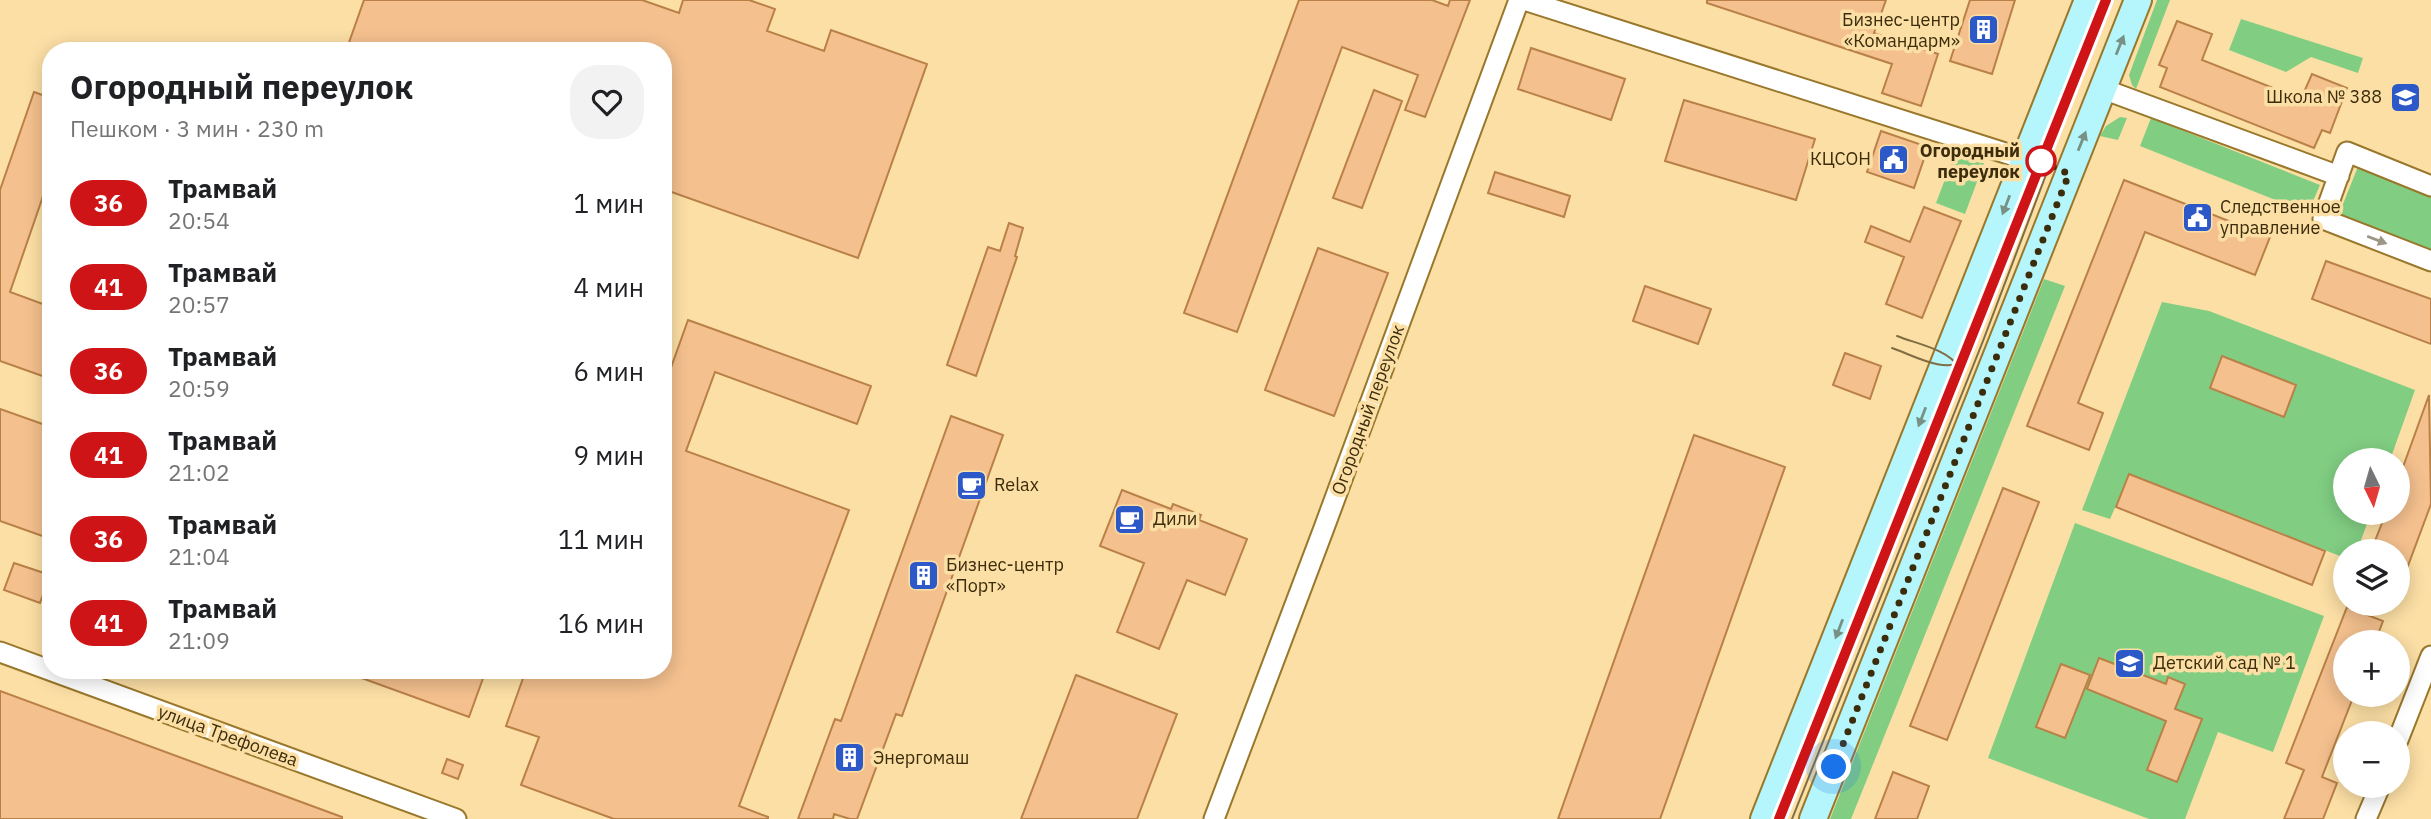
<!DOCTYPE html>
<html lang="ru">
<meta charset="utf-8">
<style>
:root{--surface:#fff;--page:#f2f2f2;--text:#202124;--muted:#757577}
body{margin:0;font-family:"IBM Plex Sans",sans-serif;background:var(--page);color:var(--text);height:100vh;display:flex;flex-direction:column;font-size:26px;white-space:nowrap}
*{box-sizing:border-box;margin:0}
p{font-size:23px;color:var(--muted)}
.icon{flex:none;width:38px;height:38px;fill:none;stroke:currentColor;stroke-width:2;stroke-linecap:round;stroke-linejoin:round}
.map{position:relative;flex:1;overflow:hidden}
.sheet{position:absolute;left:42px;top:42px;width:630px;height:637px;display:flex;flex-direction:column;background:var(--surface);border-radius:28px;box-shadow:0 4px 18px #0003}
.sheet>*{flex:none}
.badge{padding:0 14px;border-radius:23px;font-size:24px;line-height:46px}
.needle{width:46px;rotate:175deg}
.controls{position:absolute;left:2333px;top:448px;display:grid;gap:14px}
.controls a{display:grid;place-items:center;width:77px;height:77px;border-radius:50%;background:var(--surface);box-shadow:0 4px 18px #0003;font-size:35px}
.you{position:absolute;width:35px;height:35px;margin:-18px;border:5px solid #fff;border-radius:50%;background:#1a73e8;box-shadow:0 0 0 10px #1a73e833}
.map>.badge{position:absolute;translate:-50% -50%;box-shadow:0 0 0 4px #fff}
.round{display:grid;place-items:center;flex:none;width:74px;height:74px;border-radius:28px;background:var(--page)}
.head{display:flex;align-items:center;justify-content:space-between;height:119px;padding:0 28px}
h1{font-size:33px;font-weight:700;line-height:52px}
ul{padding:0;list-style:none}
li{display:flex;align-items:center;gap:21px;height:84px;padding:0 28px}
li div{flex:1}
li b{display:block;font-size:26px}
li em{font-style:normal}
li .badge{min-width:77px;font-weight:700;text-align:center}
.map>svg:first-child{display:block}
.green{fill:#81ce83}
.building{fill:#f4c08e;stroke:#b98047;stroke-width:2}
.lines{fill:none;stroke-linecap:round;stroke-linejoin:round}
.minor-casing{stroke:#99772b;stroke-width:23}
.secondary-casing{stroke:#99772b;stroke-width:30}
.minor{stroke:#fff;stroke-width:19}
.secondary{stroke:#b4f6fb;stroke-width:26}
.tram{stroke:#816d43;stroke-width:2}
.oneway{fill:#789184}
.oneway2{fill:#9d9686}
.line-casing{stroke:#fff;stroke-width:16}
.line{stroke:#ce1417;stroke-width:10}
.walk{stroke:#3b2c0c;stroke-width:7;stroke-dasharray:0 12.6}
.stop-dot{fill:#fff;stroke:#ce1417;stroke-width:3.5}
.labels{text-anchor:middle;stroke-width:7;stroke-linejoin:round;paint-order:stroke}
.poi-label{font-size:18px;fill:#3b2c0c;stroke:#fcdfa5;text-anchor:start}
.stop-label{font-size:18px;font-weight:bold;fill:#3b2c0c;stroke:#fcdfa5;text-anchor:end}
.street-label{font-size:18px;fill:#3b2c0c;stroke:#fcdfa5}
</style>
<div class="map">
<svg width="2431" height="819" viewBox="0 0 2431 819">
<rect width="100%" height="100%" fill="#fcdfa5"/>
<!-- green -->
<path class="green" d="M 2157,0 L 2170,0 L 2136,89 L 2132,85 L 2129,75 Z
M 2241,19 L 2363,58 L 2358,73 L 2311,57 L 2286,72 L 2229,50 Z
M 2120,117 L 2127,118 L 2118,140 L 2100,136 L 2106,126 Z
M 2151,118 L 2320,185 L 2308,213 L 2140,146 Z
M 1955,153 L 1984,163 L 1965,214 L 1936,203 Z
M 2359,164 L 2431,192 L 2431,250 L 2339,214 Z
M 2044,279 L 2065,286 L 1851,819 L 1830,819 Z
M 2162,302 L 2209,311 L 2415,390 L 2390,460 L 2345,460 L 2345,513 L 2371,513 L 2357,551 L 2345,551 L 2345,558 L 2130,474 L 2110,519 L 2082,510 Z
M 2075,523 L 2324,616 L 2273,752 L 2218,732 L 2185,819 L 2149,819 L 1988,758 Z"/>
<!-- building -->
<path class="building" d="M 364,0 L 642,0 L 679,13 L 683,0 L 749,0 L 775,9 L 767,31 L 824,51 L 831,30 L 927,64 L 858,258 L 663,189 L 663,51 L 346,51 Z
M 1299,0 L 1432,0 L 1448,6 L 1450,0 L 1470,0 L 1425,117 L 1405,110 L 1418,75 L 1342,47 L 1237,332 L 1184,313 Z
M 1707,0 L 1886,0 L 1874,33 L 1938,54 L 1921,106 L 1882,93 L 1892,64 L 1707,3 Z
M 1970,0 L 2015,0 L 1992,74 L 1950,61 Z
M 2177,21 L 2212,34 L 2202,60 L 2301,99 L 2312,74 L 2347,88 L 2330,133 L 2322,130 L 2314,148 L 2160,87 L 2167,68 L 2159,65 Z
M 1531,48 L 1625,79 L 1611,120 L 1518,89 Z
M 1374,90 L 1402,101 L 1362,208 L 1333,198 Z
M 34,92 L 51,98 L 51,173 L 10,292 L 51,307 L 51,379 L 0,361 L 0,190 Z
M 1684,100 L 1815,139 L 1796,200 L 1665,161 Z
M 1881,131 L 1928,147 L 1914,188 L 1867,172 Z
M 1495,172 L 1570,196 L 1564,217 L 1488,193 Z
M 2124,180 L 2270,237 L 2255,275 L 2145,232 L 2078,403 L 2103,413 L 2089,450 L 2027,426 Z
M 1924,207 L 1961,221 L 1922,318 L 1886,304 L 1904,257 L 1865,242 L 1871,226 L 1910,242 Z
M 1009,223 L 1023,228 L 1015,256 L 1017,257 L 976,376 L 947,365 L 988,247 L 1000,251 Z
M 1318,248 L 1388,273 L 1334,416 L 1265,390 Z
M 2326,261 L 2431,299 L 2431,344 L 2312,299 Z
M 1645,286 L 1711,309 L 1698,344 L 1633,321 Z
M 688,320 L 871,386 L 857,424 L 715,372 L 686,451 L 849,510 L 739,806 L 768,817 L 768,819 L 614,819 L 521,785 L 539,737 L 506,726 L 526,670 L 663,670 L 663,390 Z
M 1845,353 L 1881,366 L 1870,399 L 1833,385 Z
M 2222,356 L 2296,385 L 2284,417 L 2210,388 Z
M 2429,395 L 2431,504 L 2399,590 L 2398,551 L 2371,551 L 2386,513 L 2398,513 L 2398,481 Z
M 0,409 L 51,427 L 51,539 L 0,521 Z
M 951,416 L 1003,435 L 902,716 L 896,714 L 857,819 L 850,819 L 834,814 L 833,819 L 798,819 L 835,719 L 841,721 Z
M 1694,435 L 1785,467 L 1660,819 L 1558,819 Z
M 2129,474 L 2325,551 L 2312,585 L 2116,507 Z
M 2003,488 L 2039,502 L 1947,740 L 1910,726 Z
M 1122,490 L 1171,509 L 1173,504 L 1201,515 L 1199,520 L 1247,539 L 1225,595 L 1187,580 L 1159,649 L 1117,632 L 1144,563 L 1100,546 Z
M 14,563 L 50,575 L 40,603 L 4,590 Z
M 2347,607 L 2383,621 L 2375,642 L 2345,642 L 2345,695 L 2354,695 L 2322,777 L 2337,783 L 2323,819 L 2284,819 L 2304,770 L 2286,763 Z
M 2099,658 L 2166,684 L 2168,677 L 2185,684 L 2175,709 L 2202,719 L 2177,782 L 2147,770 L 2166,721 L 2087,689 Z
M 2061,664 L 2090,675 L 2065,738 L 2036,727 Z
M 345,670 L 486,670 L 469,717 L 345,672 Z
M 1076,675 L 1177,714 L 1137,819 L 1021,819 Z
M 0,691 L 342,817 L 342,819 L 0,819 Z
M 447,759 L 463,765 L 458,779 L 442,773 Z
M 1893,772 L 1929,786 L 1917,819 L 1875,819 Z"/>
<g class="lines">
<defs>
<path id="minor" d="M 1524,0 L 2024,159
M 2103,89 L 2339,176
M 2431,186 L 2347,152 L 2323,219 L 2431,261
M 0,652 L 456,819
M 2398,740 L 2431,656
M 1214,819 L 1324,528 L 1519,0
M 2366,819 L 2380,786"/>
<path id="secondary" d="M 1764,819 L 2088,0
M 1813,819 L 2138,0"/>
</defs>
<!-- minor casing -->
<use href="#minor" class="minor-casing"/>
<!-- secondary casing -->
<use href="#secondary" class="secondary-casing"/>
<!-- minor -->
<use href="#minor" class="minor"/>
<!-- secondary -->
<use href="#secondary" class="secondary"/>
<!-- tram -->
<path class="tram" d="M 1897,336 C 1917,344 1947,349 1959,367
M 1892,348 C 1915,356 1944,374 1967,360
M 1779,819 L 2106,0
M 1792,819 L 1983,341 L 2047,172"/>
</g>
<!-- one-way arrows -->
<defs><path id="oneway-solid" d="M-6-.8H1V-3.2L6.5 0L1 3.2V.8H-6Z" transform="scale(1.75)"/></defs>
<g class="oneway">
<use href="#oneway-solid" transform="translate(2120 45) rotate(-68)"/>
<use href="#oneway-solid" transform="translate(2082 141) rotate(-68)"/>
<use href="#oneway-solid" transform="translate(2006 205) rotate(111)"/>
<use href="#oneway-solid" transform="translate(1922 417) rotate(111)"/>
<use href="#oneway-solid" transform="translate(1839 629) rotate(111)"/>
</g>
<use class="oneway2" href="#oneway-solid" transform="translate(2377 240) rotate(21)"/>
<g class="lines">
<defs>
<path id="line" d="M 1779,819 L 2106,0"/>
</defs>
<!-- line casing -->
<use href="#line" class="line-casing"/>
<!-- line -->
<use href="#line" class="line"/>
<!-- walk -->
<path class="walk" d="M 1834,767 L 2069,174 L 2041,161"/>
</g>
<!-- icons -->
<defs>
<symbol id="building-square" viewBox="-11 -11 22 22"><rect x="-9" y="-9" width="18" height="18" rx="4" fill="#2d58c7" stroke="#fcdfa5"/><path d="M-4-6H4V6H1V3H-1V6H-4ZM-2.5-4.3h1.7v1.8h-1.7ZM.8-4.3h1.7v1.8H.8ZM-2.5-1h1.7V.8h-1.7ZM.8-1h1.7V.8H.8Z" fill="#fff"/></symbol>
<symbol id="school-square" viewBox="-11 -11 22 22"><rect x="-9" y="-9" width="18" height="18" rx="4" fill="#2d58c7" stroke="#fcdfa5"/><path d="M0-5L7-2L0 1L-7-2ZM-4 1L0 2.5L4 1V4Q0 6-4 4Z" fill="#fff"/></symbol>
<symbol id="civic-square" viewBox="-11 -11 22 22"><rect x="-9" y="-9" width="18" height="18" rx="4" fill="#2d58c7" stroke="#fcdfa5"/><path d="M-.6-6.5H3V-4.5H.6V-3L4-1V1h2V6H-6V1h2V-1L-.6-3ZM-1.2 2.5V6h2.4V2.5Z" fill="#fff"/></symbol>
<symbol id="cafe-square" viewBox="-11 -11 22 22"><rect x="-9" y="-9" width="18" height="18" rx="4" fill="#2d58c7" stroke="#fcdfa5"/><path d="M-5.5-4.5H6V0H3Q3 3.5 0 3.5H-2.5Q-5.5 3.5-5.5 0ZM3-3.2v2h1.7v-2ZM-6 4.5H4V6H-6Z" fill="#fff"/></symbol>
</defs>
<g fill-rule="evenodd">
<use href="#building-square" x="1966" y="12" width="35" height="35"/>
<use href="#school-square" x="2388" y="80" width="35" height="35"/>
<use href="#civic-square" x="1876" y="142" width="35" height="35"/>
<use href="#civic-square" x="2180" y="200" width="35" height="35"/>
<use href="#cafe-square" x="954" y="468" width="35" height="35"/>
<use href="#cafe-square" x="1112" y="502" width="35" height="35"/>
<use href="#building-square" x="906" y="558" width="35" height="35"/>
<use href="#school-square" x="2112" y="646" width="35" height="35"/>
<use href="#building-square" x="832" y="740" width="35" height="35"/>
</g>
<!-- markers -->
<circle class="stop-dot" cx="2041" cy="161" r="14"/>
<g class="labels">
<!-- poi labels -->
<g class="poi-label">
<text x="1960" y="26" text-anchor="end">Бизнес-центр<tspan x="1960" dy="21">«Командарм»</tspan></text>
<text x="2382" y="103" text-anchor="end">Школа № 388</text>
<text x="1871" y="165" text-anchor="end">КЦСОН</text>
<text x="2220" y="213">Следственное<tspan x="2220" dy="21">управление</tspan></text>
<text x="994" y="491">Relax</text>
<text x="1153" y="525">Дили</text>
<text x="946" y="571">Бизнес-центр<tspan x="946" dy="21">«Порт»</tspan></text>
<text x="2153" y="669">Детский сад № 1</text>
<text x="873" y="764">Энергомаш</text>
</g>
<!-- stop labels -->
<g class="stop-label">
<text x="2020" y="157">Огородный<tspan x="2020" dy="21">переулок</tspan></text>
</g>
<!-- street labels -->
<g class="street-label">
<text transform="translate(1368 410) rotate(-70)" y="6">Огородный переулок</text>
<text transform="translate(228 736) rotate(20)" y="6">улица Трефолева</text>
</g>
</g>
</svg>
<div class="controls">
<a><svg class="needle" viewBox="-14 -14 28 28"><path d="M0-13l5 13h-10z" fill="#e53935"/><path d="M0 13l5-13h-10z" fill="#757577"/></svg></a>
<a><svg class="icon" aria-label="layers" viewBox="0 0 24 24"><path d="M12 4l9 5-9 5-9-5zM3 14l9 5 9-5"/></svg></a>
<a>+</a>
<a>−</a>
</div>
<div class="you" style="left:1834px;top:767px"></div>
<section class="sheet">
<div class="head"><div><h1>Огородный переулок</h1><p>Пешком · 3 мин · 230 m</p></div><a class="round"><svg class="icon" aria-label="heart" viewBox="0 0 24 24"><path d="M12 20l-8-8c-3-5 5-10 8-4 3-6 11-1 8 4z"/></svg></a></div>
<ul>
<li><span class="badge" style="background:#ce1417;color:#fff">36</span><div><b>Трамвай</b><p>20:54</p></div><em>1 мин</em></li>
<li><span class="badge" style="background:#ce1417;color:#fff">41</span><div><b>Трамвай</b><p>20:57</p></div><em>4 мин</em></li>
<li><span class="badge" style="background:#ce1417;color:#fff">36</span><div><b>Трамвай</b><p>20:59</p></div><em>6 мин</em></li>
<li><span class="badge" style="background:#ce1417;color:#fff">41</span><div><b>Трамвай</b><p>21:02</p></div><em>9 мин</em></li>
<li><span class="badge" style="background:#ce1417;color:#fff">36</span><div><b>Трамвай</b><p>21:04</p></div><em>11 мин</em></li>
<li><span class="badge" style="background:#ce1417;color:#fff">41</span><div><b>Трамвай</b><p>21:09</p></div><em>16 мин</em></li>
</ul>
</section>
</div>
